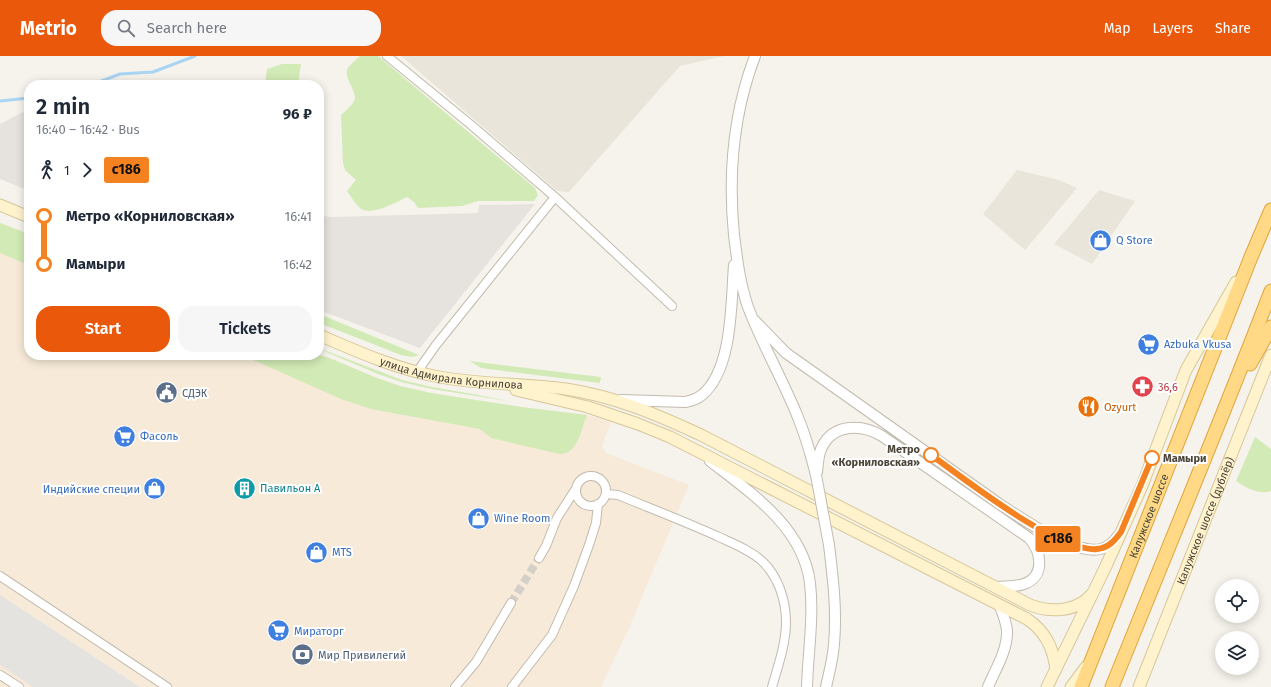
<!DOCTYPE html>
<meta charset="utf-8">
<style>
:root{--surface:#fff;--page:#f6f6f7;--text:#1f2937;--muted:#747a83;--accent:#ea580c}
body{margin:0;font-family:"Fira Sans",sans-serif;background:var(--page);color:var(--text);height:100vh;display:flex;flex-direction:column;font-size:15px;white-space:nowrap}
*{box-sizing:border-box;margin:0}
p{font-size:13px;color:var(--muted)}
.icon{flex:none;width:22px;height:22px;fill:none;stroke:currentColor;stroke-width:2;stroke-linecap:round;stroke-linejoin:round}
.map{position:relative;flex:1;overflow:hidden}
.sheet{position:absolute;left:24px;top:24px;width:300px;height:280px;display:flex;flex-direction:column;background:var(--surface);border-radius:16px;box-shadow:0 2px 10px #0003}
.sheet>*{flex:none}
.badge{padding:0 8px;border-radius:3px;font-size:14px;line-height:26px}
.fabs{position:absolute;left:1215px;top:523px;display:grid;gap:8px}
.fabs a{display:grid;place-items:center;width:44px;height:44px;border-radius:50%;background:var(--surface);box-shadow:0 2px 10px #0003;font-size:20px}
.map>.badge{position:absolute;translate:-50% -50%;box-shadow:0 0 0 2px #fff}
.legs{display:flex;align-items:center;gap:6px;height:44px;padding:0 12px;font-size:13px}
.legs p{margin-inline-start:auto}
.head{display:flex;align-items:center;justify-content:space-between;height:68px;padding:0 12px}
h1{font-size:22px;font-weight:600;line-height:30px}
.cta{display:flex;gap:8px;margin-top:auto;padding:8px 12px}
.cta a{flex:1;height:46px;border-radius:16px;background:var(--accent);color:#fff;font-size:16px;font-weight:600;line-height:46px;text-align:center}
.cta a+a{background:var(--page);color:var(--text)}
ul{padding:0 12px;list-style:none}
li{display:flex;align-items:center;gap:14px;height:48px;font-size:15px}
li i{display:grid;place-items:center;width:6px;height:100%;margin:0 5px;background:currentColor}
li i::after{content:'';width:10px;height:10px;margin:-5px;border:3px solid;border-radius:50%;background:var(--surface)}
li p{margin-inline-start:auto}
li:first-child i{background:linear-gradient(#0000 50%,currentColor 0)}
li:last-child i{background:linear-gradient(currentColor 50%,#0000 0)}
header{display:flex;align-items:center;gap:24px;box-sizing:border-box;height:56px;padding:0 20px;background:var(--accent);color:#fff}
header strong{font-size:19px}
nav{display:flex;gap:22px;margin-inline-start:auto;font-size:14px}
.search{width:280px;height:36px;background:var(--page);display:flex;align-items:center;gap:10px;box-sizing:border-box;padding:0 14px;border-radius:16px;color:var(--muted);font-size:15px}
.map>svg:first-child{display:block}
.residential{fill:#eae5da}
.commercial{fill:#f7ead8}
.industrial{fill:#e6e2dd}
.green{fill:#d2eab5}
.parking{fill:#e5e3e0}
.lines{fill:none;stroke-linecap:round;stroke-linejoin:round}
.stream{stroke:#a9d4f2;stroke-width:3}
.minor-tunnel{stroke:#d4d0c8;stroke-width:8;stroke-dasharray:8 4;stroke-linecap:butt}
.minor-casing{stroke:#c2bbae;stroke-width:10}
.tertiary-casing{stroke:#c2bbae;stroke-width:12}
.secondary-casing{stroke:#d6c79b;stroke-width:13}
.trunk-casing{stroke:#e0a43c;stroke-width:15}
.minor{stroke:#fff;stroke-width:8}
.tertiary{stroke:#fff;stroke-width:10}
.secondary{stroke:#fff3cd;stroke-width:11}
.trunk{stroke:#ffd985;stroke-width:13}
.tertiary-bridge-casing{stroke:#c2bbae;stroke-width:12;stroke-linecap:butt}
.tertiary-bridge{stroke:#fff;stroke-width:10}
.line-1-casing{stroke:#fff;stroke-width:9}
.line-1{stroke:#f58220;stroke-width:6}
.stop-1-dot{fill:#fff;stroke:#f58220;stroke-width:2}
.labels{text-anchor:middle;stroke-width:4;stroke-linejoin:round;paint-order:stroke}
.shop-label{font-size:11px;fill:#366cbe;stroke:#fff;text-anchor:start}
.street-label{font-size:11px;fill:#4b4439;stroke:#fff}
.health-label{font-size:11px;fill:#be3a42;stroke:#fff;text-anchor:start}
.service-label{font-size:11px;fill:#4e5e75;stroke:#fff;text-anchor:start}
.food-label{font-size:11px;fill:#c56008;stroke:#fff;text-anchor:start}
.stop-label{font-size:11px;font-weight:bold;fill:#4b4439;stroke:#fff;text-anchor:end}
.culture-label{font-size:11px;fill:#0d838f;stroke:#fff;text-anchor:start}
</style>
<header>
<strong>Metrio</strong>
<div class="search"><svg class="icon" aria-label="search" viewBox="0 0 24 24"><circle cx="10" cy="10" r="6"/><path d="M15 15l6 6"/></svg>Search here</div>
<nav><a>Map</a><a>Layers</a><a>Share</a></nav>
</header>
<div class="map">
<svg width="1271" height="631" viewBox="0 0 1271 631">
<rect width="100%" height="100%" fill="#f6f3ec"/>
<!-- residential -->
<path class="residential" d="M 401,0 L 724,0 L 680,10 L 569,136 L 557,135 Z
M 1017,114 L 1059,124 L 1077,132 L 1025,194 L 983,158 Z
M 1099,134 L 1135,145 L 1092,208 L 1054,188 Z"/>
<!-- commercial -->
<path class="commercial" d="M 0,167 L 29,178 L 29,299 L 319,299 L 327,301 L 377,322 L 400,330 L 431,337 L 521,351 L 587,359 L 611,366 L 602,390 L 606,397 L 689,429 L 629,572 L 601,631 L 0,631 Z"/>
<!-- industrial -->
<path class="industrial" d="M 29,53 L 29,135 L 0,123 L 0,68 Z
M 535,148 L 420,292 L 319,254 L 319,159 L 330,161 L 478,157 L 479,149 Z"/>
<!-- green -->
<path class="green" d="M 360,0 L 378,0 L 535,132 L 538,139 L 534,145 L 478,145 L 462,150 L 418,152 L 414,146 L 407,141 C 397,146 370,161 360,152 C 355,148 351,140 347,135 L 356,124 L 345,114 L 343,107 L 341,59 C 345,55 353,49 355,43 C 355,40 354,36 353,34 C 344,14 343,15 360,0 Z
M 282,8 L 301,8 L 298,29 L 265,29 L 267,13 Z
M 0,167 L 29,178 L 29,209 L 0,197 Z
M 319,258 L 419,299 L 412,301 L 401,299 L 319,267 Z
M 319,293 L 329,296 L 402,324 L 432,331 L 478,339 L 513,346 L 432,333 L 401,326 L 378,318 Z
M 242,299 L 319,299 L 327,301 L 377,322 L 400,330 L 431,337 L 521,351 L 587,359 C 581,373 578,399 559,398 L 491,382 L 480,373 L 371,353 L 341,343 Z
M 470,305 L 601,321 L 600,327 L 481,312 Z
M 1255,381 L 1271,393 L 1271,435 C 1259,439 1246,432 1236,425 Z"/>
<!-- parking -->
<path class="parking" d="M 0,539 L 140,631 L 33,631 L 0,609 Z"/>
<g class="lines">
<!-- stream -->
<path class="stream" d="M 91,29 L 120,18 L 153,16 L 195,0
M 0,45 L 29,42"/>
<!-- minor-tunnel -->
<path class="minor-tunnel" d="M 511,547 L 539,502"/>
<defs>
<path id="minor" d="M 387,0 L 470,68 L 555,141 L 672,250
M 417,316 L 436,289 L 555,141
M576 435a15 15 0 1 1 30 0a15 15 0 1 1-30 0Z
M 606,438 L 618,439 C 652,453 686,466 719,481 C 734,488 750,494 762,505 C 778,520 786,544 786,566 C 786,588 778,610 772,631
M 539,502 L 546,490 L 557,462 L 575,434
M 0,520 L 167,631
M 0,619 L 19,631
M 455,631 L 476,606 L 511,547
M 512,631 L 552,579 L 574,530 L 589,489 L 596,467 L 598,448"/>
<path id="tertiary" d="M 755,0 C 733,58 728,118 734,179 C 737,203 740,228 748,251 C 762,288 782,322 797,359 C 805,378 811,399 816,419
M 754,264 L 786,297 L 998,447 C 1021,462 1073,499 1101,493 C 1108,491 1114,486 1118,480
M 621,344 L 685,346 C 691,345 697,343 702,339 C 733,313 731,246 734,209
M 710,405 C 751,437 803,471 810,527 C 814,562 808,596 807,631
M 817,416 C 818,408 818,398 822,391 C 834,367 862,368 882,380 L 1029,482 C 1041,495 1046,520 1024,528 C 1015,531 1005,530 996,531
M 826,631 C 829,617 833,603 834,588 C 837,555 833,522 829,489
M 988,631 C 995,614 1008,594 1007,574 C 1006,566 1003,558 1000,550"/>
<g id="secondary">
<path d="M 0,149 L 29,161"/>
<path id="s1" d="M 319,279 C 356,295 394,312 434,320 C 478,329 522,327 566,333 C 614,340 658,359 701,379 L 1030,549 C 1051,557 1077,556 1092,538"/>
<path d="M 516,334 L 588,351 L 638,368 L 670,381 L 1027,563 C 1045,575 1053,591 1056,613"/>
<path d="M 1047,631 L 1106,510 L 1142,430 L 1186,314 L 1236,226"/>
<path d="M 1071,631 L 1086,611"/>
<path id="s2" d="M 1139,631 L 1271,299"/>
</g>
<g id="trunk">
<path d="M 1250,308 L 1271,271"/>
<path id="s3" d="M 1081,631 L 1251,201 L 1271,154"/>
<path d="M 1112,631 C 1165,499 1220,368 1271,235"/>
</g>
</defs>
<!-- minor casing -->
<use href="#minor" class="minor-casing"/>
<!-- tertiary casing -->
<use href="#tertiary" class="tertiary-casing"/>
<!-- secondary casing -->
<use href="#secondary" class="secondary-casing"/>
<!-- trunk casing -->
<use href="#trunk" class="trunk-casing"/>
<!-- minor -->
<use href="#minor" class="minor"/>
<!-- tertiary -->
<use href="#tertiary" class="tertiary"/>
<!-- secondary -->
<use href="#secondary" class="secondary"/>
<!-- trunk -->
<use href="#trunk" class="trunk"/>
<defs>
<path id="tertiary-bridge" d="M 816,419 L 829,489"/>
</defs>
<!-- tertiary-bridge casing -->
<use href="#tertiary-bridge" class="tertiary-bridge-casing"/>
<!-- tertiary-bridge -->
<use href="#tertiary-bridge" class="tertiary-bridge"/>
</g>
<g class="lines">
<defs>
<path id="line-1" d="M 931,399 C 965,423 1058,497 1097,493 C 1109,492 1115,484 1121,476 L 1152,402"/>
</defs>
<!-- line-1 casing -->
<use href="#line-1" class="line-1-casing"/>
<!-- line-1 -->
<use href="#line-1" class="line-1"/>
</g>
<!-- icons -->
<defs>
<symbol id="shop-disc" viewBox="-11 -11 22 22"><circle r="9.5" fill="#3f7fe0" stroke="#fff"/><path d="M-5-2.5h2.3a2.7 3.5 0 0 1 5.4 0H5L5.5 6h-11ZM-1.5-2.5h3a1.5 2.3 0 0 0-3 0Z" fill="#fff"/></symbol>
<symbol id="supermarket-disc" viewBox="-11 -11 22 22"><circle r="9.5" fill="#3f7fe0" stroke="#fff"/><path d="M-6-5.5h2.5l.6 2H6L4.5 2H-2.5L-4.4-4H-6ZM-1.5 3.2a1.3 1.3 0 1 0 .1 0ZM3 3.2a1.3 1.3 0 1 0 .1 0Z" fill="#fff"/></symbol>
<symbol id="pharmacy-disc" viewBox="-11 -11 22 22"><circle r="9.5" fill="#e0444e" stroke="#fff"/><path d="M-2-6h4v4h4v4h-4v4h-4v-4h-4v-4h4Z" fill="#fff"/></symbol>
<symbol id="civic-disc" viewBox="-11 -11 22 22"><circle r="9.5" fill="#5c6f8a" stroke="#fff"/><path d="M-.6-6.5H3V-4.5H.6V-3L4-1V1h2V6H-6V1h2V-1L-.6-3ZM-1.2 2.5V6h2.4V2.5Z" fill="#fff"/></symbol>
<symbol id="restaurant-disc" viewBox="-11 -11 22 22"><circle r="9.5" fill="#e8710a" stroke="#fff"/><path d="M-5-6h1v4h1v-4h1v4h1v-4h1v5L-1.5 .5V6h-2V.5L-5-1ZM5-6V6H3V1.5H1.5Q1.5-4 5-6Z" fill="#fff"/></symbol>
<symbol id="building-disc" viewBox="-11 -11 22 22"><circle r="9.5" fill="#0f9aa8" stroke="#fff"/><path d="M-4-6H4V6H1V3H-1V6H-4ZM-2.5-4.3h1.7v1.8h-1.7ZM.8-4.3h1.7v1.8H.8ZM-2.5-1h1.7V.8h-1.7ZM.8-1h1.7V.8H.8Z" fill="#fff"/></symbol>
<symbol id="bank-disc" viewBox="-11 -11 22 22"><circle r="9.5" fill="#5c6f8a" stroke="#fff"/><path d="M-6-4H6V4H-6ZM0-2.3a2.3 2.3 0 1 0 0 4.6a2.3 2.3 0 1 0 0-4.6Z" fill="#fff"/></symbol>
</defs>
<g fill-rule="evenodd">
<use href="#shop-disc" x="1088" y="172" width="25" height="25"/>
<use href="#supermarket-disc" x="1136" y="276" width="25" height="25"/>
<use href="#pharmacy-disc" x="1130" y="318" width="25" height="25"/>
<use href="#civic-disc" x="154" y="324" width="25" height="25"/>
<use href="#restaurant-disc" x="1076" y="338" width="25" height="25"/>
<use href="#supermarket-disc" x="112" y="368" width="25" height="25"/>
<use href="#building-disc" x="232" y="420" width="25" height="25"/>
<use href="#shop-disc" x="142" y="420" width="25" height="25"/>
<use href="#shop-disc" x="466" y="450" width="25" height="25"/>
<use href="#shop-disc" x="304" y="484" width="25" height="25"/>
<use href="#supermarket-disc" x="266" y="562" width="25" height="25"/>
<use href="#bank-disc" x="290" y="586" width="25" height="25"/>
</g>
<!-- markers -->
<g class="stop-1-dot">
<circle cx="931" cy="399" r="7"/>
<circle cx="1152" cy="402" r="7"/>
</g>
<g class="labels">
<!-- shop labels -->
<g class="shop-label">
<text x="1116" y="188">Q Store</text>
<text x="1164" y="292">Azbuka Vkusa</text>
<text x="140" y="384">Фасоль</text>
<text x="140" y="437" text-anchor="end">Индийские специи</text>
<text x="494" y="466">Wine Room</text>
<text x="332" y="500">MTS</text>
<text x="294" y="579">Мираторг</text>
</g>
<!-- street labels -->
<g class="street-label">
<text dy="4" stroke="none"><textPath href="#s1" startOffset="139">улица Адмирала Корнилова</textPath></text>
<text dy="4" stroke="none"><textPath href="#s3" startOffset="184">Калужское шоссе</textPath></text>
<text dy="4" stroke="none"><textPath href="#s2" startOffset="179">Калужское шоссе (дублёр)</textPath></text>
</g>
<!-- health labels -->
<g class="health-label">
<text x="1158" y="335">36,6</text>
</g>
<!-- service labels -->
<g class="service-label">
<text x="182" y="341">СДЭК</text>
<text x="318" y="603">Мир Привилегий</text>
</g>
<!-- food labels -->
<g class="food-label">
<text x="1104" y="355">Ozyurt</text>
</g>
<!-- stop labels -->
<g class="stop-label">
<text x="920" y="397">Метро<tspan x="920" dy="13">«Корниловская»</tspan></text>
<text x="1163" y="406" text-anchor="start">Мамыри</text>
</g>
<!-- culture labels -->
<g class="culture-label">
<text x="260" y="436">Павильон А</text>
</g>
</g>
</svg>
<div class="fabs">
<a><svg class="icon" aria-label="locate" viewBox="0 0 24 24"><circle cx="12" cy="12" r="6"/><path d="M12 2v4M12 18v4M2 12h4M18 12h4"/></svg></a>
<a><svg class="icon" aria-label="layers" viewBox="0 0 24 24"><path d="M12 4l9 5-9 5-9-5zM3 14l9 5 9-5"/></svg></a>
</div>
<b class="badge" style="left:1058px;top:483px;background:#f58220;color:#111">с186</b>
<section class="sheet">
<div class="head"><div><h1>2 min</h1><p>16:40 – 16:42 · Bus</p></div><b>96 ₽</b></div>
<div class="legs"><svg class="icon" aria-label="walk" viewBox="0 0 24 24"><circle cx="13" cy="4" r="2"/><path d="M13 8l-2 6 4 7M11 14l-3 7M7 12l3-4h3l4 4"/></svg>1<svg class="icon" aria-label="forward" viewBox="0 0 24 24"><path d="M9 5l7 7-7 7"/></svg><b class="badge" style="background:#f58220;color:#111">с186</b></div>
<ul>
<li><i style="color:#f58220"></i><b>Метро «Корниловская»</b><p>16:41</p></li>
<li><i style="color:#f58220"></i><b>Мамыри</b><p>16:42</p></li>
</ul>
<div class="cta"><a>Start</a><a>Tickets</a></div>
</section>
</div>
